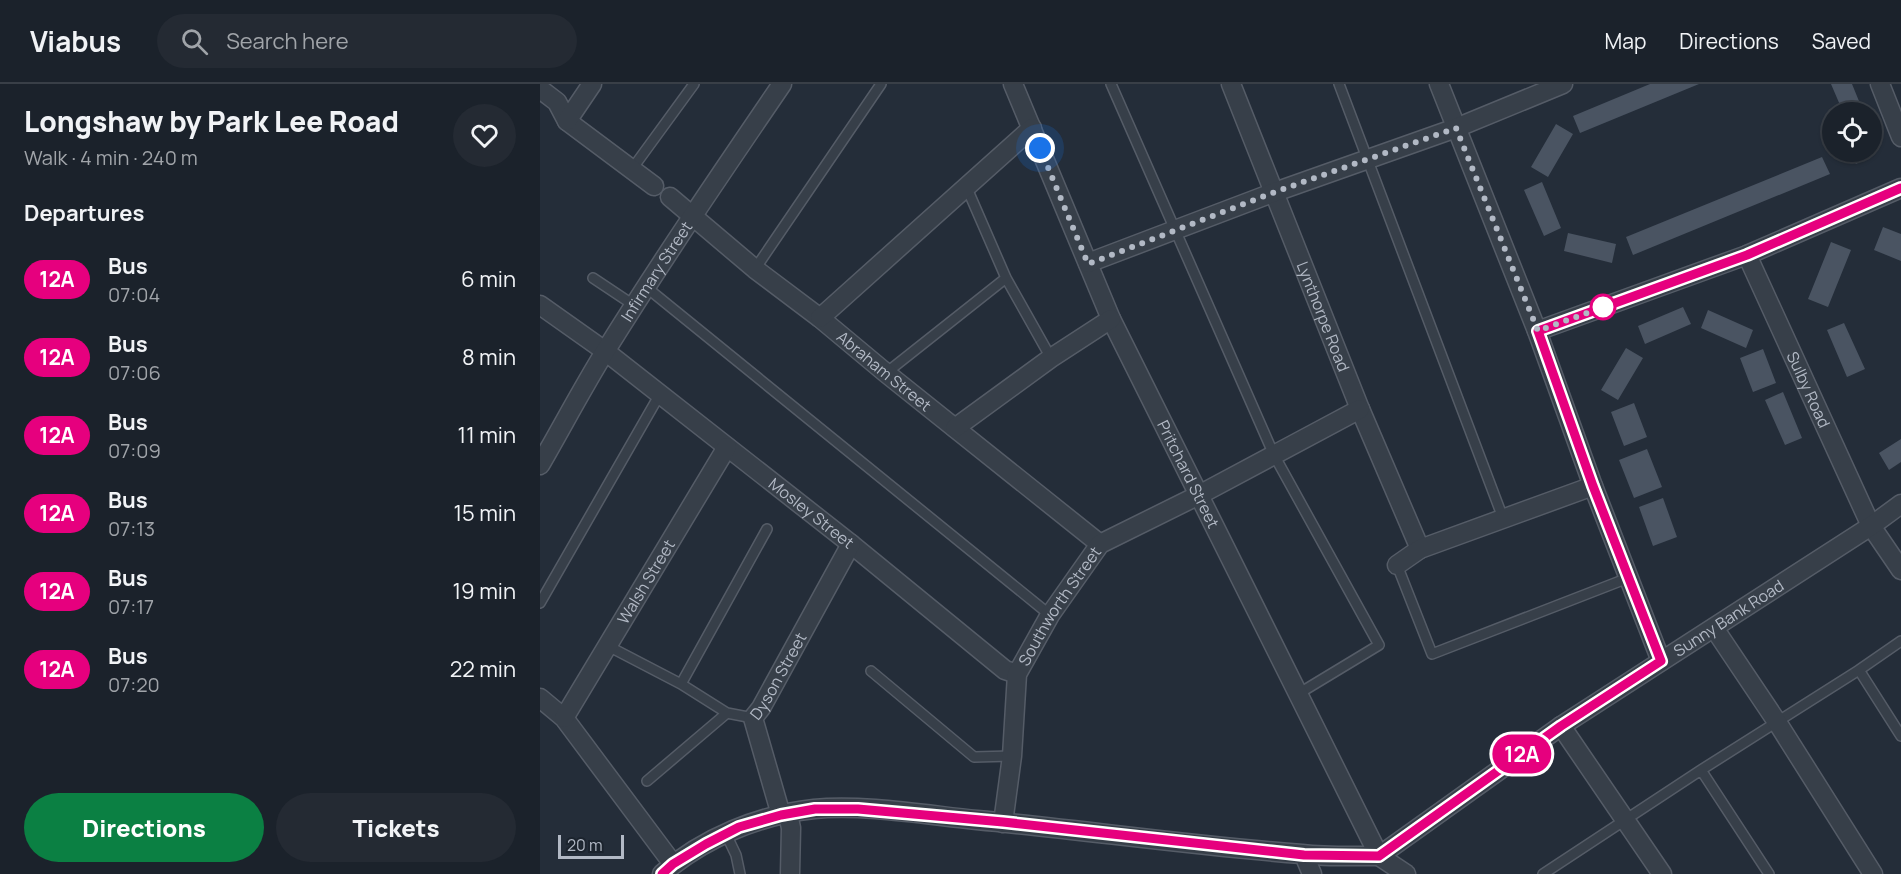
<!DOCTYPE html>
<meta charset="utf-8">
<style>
:root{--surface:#1b222b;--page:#242a33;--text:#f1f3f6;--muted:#a0a4a9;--line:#393f47;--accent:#0b8043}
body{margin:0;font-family:Manrope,sans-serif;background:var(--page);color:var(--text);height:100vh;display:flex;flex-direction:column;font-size:22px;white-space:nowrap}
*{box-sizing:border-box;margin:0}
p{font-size:20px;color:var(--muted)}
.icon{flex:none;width:33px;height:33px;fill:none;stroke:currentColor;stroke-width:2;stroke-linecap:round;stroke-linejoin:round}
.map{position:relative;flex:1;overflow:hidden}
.side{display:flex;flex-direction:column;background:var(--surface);width:540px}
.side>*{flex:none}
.badge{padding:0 12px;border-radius:20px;font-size:21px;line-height:39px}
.fabs{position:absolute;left:1282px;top:18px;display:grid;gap:12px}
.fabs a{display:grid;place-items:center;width:60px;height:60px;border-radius:50%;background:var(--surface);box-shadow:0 2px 4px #0004,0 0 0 2px var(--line);font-size:30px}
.scale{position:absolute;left:18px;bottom:15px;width:66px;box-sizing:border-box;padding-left:6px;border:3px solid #b2b9c5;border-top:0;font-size:16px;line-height:21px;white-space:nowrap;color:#b2b9c5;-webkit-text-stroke:4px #1c242e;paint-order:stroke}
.you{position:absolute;width:30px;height:30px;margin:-15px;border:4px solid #fff;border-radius:50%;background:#1a73e8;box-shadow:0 0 0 9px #1a73e833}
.map>.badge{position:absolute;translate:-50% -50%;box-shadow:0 0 0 3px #fff}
h2{padding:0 24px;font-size:22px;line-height:54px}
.round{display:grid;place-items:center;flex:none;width:63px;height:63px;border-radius:32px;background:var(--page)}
.head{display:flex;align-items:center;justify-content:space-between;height:102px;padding:0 24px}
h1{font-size:28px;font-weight:800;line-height:45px}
.button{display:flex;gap:12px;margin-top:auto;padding:12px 24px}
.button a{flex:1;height:69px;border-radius:36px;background:var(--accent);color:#fff;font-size:24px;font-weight:800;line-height:69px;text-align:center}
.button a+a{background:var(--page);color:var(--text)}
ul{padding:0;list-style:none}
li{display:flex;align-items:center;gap:18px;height:78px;padding:0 24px}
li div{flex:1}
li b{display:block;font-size:22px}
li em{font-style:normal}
li .badge{min-width:66px;font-weight:700;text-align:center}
header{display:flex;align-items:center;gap:36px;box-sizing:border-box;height:84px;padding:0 30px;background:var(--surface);border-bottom:2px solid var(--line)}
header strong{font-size:28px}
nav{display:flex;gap:33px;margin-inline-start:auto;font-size:21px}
.search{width:420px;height:54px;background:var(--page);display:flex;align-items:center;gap:15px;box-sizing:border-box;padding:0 21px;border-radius:33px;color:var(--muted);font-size:22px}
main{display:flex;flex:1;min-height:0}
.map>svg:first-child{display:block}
.building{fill:#4a5462}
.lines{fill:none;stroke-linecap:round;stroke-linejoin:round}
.lane-casing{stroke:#555c67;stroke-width:12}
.street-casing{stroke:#555c67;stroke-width:21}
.lane{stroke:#373f49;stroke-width:9}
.street{stroke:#373f49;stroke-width:18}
.line-casing{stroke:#fff;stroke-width:14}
.line{stroke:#e6007e;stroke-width:9}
.walk{stroke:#b2b9c5;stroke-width:6;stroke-dasharray:0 10.8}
.stop-dot{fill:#fff;stroke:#e6007e;stroke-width:3}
.labels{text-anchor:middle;stroke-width:4.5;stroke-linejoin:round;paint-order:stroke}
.street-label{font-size:16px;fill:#b2b9c5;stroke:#1c242e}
</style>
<header>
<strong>Viabus</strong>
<div class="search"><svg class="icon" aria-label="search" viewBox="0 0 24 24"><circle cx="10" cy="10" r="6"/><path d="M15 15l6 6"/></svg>Search here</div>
<nav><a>Map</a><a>Directions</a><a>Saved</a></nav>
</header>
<main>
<section class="side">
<div class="head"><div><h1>Longshaw by Park Lee Road</h1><p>Walk · 4 min · 240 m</p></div><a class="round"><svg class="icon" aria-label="heart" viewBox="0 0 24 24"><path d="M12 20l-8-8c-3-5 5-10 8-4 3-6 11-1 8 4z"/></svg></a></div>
<h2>Departures</h2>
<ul>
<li><span class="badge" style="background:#e6007e;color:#fff">12A</span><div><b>Bus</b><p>07:04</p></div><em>6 min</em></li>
<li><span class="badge" style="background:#e6007e;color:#fff">12A</span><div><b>Bus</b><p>07:06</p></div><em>8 min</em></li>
<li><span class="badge" style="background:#e6007e;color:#fff">12A</span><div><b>Bus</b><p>07:09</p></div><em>11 min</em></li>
<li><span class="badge" style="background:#e6007e;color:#fff">12A</span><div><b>Bus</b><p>07:13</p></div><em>15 min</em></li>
<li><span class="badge" style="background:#e6007e;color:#fff">12A</span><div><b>Bus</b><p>07:17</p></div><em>19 min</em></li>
<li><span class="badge" style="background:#e6007e;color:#fff">12A</span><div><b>Bus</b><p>07:20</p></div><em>22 min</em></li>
</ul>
<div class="button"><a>Directions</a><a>Tickets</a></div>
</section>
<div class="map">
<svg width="1361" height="790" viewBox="0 0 1361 790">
<rect width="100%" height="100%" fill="#242d39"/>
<!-- building -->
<path class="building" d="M 1110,0 L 1159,0 L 1040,49 L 1033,32 Z
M 1291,0 L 1312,0 L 1321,22 L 1303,28 Z
M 1016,40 L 1033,50 L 1008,93 L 991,83 Z
M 1296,68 L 1322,68 L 1317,80 L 1294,71 Z
M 1282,73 L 1290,90 L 1093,171 L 1086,153 Z
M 1002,98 L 1021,144 L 1004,152 L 984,106 Z
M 1343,143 L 1361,150 L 1361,177 L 1334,166 Z
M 1028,149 L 1076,160 L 1072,179 L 1024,167 Z
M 1291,158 L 1311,166 L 1288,223 L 1268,215 Z
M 1143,223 L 1151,240 L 1105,260 L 1098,242 Z
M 1168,226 L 1213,246 L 1206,264 L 1161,244 Z
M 1304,239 L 1325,285 L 1307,293 L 1287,246 Z
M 1086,264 L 1103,274 L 1078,316 L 1061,306 Z
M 1223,265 L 1236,299 L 1213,308 L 1200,274 Z
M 1243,308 L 1262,354 L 1245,361 L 1225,316 Z
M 1094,319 L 1107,353 L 1084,362 L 1071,328 Z
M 1361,355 L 1361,378 L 1349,386 L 1339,369 Z
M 1107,365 L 1122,403 L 1094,414 L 1079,376 Z
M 1123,414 L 1137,453 L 1113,462 L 1099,423 Z"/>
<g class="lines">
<defs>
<path id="lane" d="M 571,0 L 734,371 L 839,561 L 758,610
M 799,0 L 963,434
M 92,85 L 154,0
M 426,102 L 466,194 L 511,274
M 215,185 L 341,0
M 53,194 L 95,222
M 106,203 L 510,531
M 346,289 L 466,194
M 857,481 L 892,570 L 1088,494
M 0,519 L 120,310
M 1361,557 L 1319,586 L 1361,652
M 68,562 L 141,600 L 187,629 L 213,634
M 331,587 L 434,673 L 472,672
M 141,600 L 227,445
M 1161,686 L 1229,790
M 107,697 L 187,629
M 186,750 L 196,771 L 200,790
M 1003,790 L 1161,686 L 1319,586"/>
<g id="street">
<path id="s1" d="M 473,0 L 571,235 L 839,772"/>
<path id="s2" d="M 691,0 L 820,325 L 880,465"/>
<path d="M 899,0 L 997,247 L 1053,402 L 1121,577"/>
<path d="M 1340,0 L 1361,53"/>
<path d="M 0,5 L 17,18 L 27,37 L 114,102"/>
<path d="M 27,37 L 52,0"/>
<path id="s3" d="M 130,113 L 215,185 L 280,234 L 346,289 L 560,460"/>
<path id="s4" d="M 1207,171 L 1331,442 L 1361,486"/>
<path d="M 548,179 L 735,108 L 916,44 L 1023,0"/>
<path id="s5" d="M 0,221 L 65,267 L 311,460 L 465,586 L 477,590"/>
<path d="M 280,234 L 492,44"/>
<path d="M 997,247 L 1207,171 L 1361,104"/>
<path d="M 415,344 L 511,274 L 571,235"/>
<path id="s6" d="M 0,381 C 22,343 43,303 66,266 C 122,176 182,88 242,0"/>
<path d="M 857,481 L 880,465 L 1053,402"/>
<path d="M 1174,544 L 1237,638 L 1333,790"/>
<path d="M 0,614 L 24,634 L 133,780"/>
<path id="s7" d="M 24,634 L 187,363"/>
<path d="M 1021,642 L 1122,790"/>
<path d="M 248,730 L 251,744 L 250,790"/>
<path id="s8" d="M 241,731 L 213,634 L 221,624 L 311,460"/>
<path id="s9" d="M 463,739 L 472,672 L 477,590 L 510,531 L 560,460 L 659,411 L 820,325"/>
<path d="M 764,771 L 772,790"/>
<path id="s10" d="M 839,772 L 1021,642 L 1331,442 L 1361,420"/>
<path d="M 839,772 L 866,790"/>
<path d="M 122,790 C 163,754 219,731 274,725 C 323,720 387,731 437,736 C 545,746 653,762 762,770 C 787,773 813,772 839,772"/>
</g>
</defs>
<!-- lane casing -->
<use href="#lane" class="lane-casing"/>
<!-- street casing -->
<use href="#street" class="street-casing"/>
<!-- lane -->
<use href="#lane" class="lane"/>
<!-- street -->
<use href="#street" class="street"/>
</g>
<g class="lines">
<defs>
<path id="line" d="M 122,790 L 133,780 L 166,760 L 199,743 L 241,731 L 275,725 L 318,725 L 463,738 L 764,771 L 839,772 L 1021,642 L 1121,577 L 1053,402 L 998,247 L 1207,171 L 1361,104"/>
</defs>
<!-- line casing -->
<use href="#line" class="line-casing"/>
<!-- line -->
<use href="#line" class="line"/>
<!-- walk -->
<path class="walk" d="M 500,64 L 548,180 L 735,108 L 916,44 L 998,247 L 1063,223"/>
</g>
<!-- markers -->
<circle class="stop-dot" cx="1063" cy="223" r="12"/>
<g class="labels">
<!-- street labels -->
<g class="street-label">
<text dy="6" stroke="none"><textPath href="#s6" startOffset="226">Infirmary Street</textPath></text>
<text dy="6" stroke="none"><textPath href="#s2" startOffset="250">Lynthorpe Road</textPath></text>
<text dy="6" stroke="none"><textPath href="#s3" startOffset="276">Abraham Street</textPath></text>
<text dy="6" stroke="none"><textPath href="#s4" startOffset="148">Sulby Road</textPath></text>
<text dy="6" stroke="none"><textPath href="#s1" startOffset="428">Pritchard Street</textPath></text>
<text dy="6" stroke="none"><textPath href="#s5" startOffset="342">Mosley Street</textPath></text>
<text dy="6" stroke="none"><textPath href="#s7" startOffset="159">Walsh Street</textPath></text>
<text dy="6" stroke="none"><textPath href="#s9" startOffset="230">Southworth Street</textPath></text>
<text dy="6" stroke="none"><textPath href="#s10" startOffset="423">Sunny Bank Road</textPath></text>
<text dy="6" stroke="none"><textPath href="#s8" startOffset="150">Dyson Street</textPath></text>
</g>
</g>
</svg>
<div class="fabs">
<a><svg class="icon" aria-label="locate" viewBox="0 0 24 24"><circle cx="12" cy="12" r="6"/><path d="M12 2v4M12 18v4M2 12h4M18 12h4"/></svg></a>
</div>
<div class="scale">20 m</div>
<div class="you" style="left:500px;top:64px"></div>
<b class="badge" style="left:982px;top:670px;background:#e6007e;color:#fff">12A</b>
</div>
</main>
